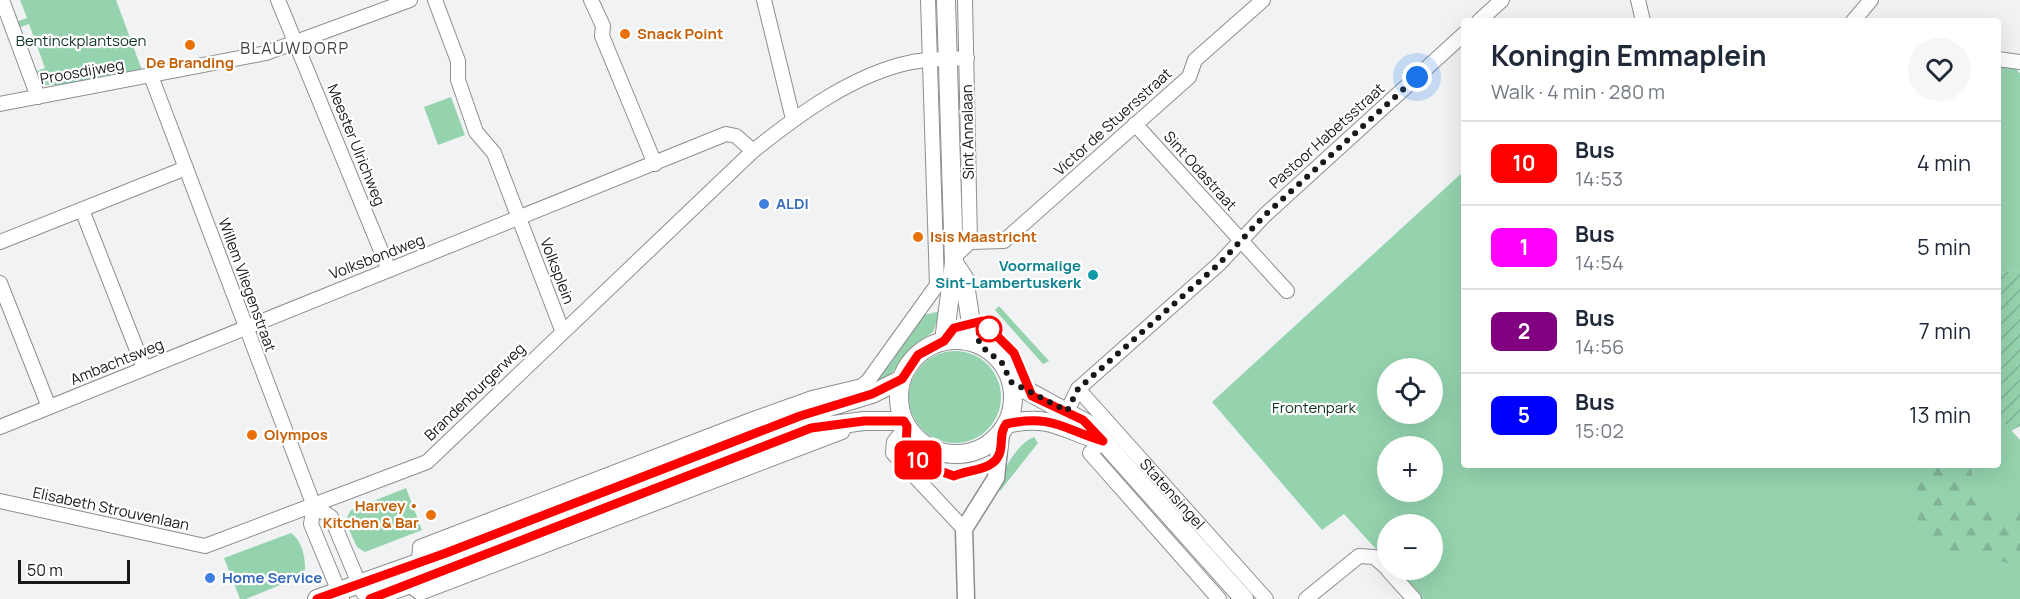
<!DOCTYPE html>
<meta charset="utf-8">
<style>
:root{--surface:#fff;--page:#f6f6f7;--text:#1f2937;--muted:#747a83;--line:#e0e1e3}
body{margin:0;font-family:Manrope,sans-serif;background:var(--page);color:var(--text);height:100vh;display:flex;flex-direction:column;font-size:22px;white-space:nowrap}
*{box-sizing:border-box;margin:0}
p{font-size:20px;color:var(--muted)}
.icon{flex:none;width:33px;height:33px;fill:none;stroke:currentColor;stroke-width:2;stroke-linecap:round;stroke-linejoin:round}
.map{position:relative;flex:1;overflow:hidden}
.panel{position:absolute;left:1461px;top:18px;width:540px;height:450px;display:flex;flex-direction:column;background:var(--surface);border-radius:6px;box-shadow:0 6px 24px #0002}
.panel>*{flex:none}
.badge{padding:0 12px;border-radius:9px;font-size:21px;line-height:39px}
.buttons{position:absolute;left:1377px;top:358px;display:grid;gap:12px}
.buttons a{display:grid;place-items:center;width:66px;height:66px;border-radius:50%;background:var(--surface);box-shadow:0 6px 24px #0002;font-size:30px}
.scale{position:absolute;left:18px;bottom:15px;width:112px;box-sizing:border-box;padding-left:6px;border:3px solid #171819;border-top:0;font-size:16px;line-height:21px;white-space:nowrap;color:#171819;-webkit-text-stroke:4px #fff;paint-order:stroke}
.you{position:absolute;width:30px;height:30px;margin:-15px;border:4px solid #fff;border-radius:50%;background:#1a73e8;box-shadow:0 0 0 9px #1a73e833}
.map>.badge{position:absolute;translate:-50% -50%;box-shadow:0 0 0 3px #fff}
.round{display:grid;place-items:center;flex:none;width:63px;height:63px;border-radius:32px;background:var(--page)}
.summary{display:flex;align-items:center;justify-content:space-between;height:102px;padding:0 30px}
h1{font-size:28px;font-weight:700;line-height:45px}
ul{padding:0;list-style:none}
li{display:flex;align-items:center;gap:18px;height:84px;padding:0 30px;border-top:2px solid var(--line)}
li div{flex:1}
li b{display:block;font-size:22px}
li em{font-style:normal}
li .badge{min-width:66px;font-weight:700;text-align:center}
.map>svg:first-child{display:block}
.green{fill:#95d3ae;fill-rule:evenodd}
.forest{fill:url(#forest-firs)}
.garden{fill:url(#garden-furrows)}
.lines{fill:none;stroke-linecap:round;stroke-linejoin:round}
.minor-casing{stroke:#8c8e90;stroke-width:16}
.tertiary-casing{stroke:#8c8e90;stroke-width:19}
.secondary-casing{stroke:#8c8e90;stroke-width:20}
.minor{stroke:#fff;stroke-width:14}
.tertiary{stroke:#fff;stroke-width:16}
.secondary{stroke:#fff;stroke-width:18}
.line-casing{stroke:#fff;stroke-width:14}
.line{stroke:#f00;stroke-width:9}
.walk{stroke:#171819;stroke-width:6;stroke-dasharray:0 10.8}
.food-dot{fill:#e8710a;stroke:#fff;stroke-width:2}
.shop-dot{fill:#3f7fe0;stroke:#fff;stroke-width:2}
.culture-dot{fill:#0f9aa8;stroke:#fff;stroke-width:2}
.stop-dot{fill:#fff;stroke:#f00;stroke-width:3}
.labels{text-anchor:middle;stroke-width:4.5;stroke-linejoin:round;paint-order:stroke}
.food-label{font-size:15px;font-weight:bold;fill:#c56008;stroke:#fff;text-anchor:start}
.park-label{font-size:15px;fill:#103421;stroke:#fff}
.street-label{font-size:15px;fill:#171819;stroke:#fff}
.shop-label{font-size:15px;font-weight:bold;fill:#366cbe;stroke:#fff;text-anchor:start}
.culture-label{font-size:15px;font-weight:bold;fill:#0d838f;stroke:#fff;text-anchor:end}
.neighbourhood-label{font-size:16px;letter-spacing:1.5px;fill:#434446;stroke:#fff}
</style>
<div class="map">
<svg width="2020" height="599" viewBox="0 0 2020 599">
<defs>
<pattern id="forest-firs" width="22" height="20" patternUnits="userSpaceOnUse" patternTransform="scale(1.5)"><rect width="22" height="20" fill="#95d3ae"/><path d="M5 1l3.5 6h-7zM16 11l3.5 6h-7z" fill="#80b495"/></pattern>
<pattern id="garden-furrows" width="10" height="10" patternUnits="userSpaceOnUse" patternTransform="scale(1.5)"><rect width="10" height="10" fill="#95d3ae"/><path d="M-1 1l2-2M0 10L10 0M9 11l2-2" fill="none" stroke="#80b495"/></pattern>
</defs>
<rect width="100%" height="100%" fill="#f0f2f4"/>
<!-- green -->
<path class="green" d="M 20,0 L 116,0 L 143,73 L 71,85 L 41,85 L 35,72 L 45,68 L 29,24 L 18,28 L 16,22 L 27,18 Z
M 1998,64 L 2013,67 L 2020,73 L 2020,270 L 1998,273 Z
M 451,97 L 465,135 L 438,145 L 424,107 Z
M 1464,171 L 1464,465 L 1998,465 L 1998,416 L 2020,440 L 2020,599 L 1422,599 L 1396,570 L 1432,570 L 1432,525 L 1388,525 L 1387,561 L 1344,514 L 1322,530 L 1212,402 ZM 1388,369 L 1432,369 L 1432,414 L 1388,414 ZM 1388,447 L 1432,447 L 1432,492 L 1388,492 Z
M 999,306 L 1049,361 L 1043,364 L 995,310 Z
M 941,311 L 933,332 L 913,346 L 890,375 L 876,383 L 878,376 L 924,315 Z
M909 397a46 46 0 1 1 92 0a46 46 0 1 1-92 0Z
M 1034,437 L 1038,443 L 1000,491 C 997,475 1018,443 1034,437 Z
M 406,488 L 422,530 L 365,552 L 357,547 L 345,521 L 351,510 Z
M 291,533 C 303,541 307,563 304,575 L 246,599 L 240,599 L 224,558 Z"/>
<!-- forest -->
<path class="forest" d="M 1919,465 L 1971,465 L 1974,499 C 1991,509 2003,519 2020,507 L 2020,571 L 2005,562 L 1929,552 C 1912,526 1917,494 1919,465 Z"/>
<!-- garden -->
<path class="garden" d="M 2020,270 L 2020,426 L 2011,431 L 1998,416 L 1998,273 Z"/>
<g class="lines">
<defs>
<g id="minor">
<path d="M 2,0 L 38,97"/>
<path d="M 278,0 L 389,270"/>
<path d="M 435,0 L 458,61 L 458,80 L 476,132 L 494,153 L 562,330"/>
<path d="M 591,0 L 603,26 L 602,36 L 655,164"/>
<path d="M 764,0 L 793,119"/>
<path d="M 1638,0 L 1643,21"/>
<path d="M 1479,21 L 1502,0"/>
<path d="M 1853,21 L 1871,0"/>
<path d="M 1998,59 L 2020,62"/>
<path d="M 151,76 L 314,506 L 311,524 L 342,599"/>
<path d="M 0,104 L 266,53 L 410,0"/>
<path d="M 1135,124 L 1287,291"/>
<path d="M 82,210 L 144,368"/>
<path d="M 0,242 L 186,168"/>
<path d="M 970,242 L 1004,241 L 1189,77 L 1195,60 L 1263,0"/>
<path d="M 954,257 L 970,242 L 965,0"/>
<path d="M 0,283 L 49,407"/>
<path id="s1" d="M 1078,389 L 1266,599"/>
<path d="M 1067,411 L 1078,389 L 1219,264 L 1265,215 L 1464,34"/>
<path d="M 907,426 L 894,442 L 893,453 L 964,529"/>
<path d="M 0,427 L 726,134 L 736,136 L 753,151"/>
<path d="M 1103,441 L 1090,453 L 1219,599"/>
<path d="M 0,501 L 205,546 L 427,462 L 753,151 C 798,115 853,74 912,62 C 930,59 948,59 967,58"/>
<path d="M 314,506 L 331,517 L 363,593"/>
<path d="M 419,562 L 420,547 L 748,421 L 812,398 L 862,386 L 868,381 L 937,285 L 928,0"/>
<path d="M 1388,570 L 1414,599"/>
<path d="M 408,584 L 420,593 L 842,432 L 847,423"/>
<path d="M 1306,599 L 1359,556 L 1374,557 L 1388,569"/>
</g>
<path id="tertiary" d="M 966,599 L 964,529 L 996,478 L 1001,431"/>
<path id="secondary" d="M 954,263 L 964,278 L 971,323 L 981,346
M899 397a57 57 0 1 1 114 0a57 57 0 1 1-114 0Z
M 944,341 L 954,263 L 946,0
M 1011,382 L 1088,424 L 1244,599
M 1006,424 C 1051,414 1062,429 1102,441
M 317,599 L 446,553 L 800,416 L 872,394 L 902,379
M 371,599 L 811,428 L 864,421 L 904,421"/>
</defs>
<!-- minor casing -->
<use href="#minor" class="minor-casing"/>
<!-- tertiary casing -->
<use href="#tertiary" class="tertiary-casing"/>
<!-- secondary casing -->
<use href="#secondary" class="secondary-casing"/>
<!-- minor -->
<use href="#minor" class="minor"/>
<!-- tertiary -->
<use href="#tertiary" class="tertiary"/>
<!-- secondary -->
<use href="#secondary" class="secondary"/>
</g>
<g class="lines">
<defs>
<path id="line" d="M 317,599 L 446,553 L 800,416 L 872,394 L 902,379 L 918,355 L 944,341 L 954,328 L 982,321 L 1014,353 L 1032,396 L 1083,420 L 1103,441 C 1063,429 1052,414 1006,424 C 999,434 1003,441 1000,452 C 995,471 969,469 954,476 L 923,465 L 906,447 L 907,426 L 904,421 L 864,421 L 811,428 L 370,599"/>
</defs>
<!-- line casing -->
<use href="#line" class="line-casing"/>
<!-- line -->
<use href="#line" class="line"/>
<!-- walk -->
<path class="walk" d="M 989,329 L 976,334 L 981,346 L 1002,363 L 1011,382 L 1067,411 L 1078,389 L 1219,264 L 1265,215 L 1417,77"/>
</g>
<!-- markers -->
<g class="food-dot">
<circle cx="625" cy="34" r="6"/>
<circle cx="190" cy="45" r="6"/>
<circle cx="918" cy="237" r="6"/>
<circle cx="252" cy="435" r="6"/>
<circle cx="431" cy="515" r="6"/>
</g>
<g class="shop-dot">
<circle cx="764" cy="204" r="6"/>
<circle cx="210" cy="578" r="6"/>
</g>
<circle class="culture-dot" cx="1093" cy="275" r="6"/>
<circle class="stop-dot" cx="989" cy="329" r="12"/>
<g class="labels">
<!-- food labels -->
<g class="food-label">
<text x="637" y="39">Snack Point</text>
<text x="190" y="68" text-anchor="middle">De Branding</text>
<text x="930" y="242">Isis Maastricht</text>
<text x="264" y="440">Olympos</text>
<text x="419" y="511" text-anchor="end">Harvey •<tspan x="419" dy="17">Kitchen &amp; Bar</tspan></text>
</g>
<!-- park labels -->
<g class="park-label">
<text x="81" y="46">Bentinckplantsoen</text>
<text x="1314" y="413">Frontenpark</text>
</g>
<!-- street labels -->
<g class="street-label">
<text transform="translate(82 72) rotate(-10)" y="5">Proosdijweg</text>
<text transform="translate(1113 122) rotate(-42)" y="5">Victor de Stuersstraat</text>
<text transform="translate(968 132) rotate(-91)" y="5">Sint Annalaan</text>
<text transform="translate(1327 136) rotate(-42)" y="5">Pastoor Habetsstraat</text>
<text transform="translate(356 145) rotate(68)" y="5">Meester Ulrichweg</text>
<text transform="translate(1200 171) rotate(48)" y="5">Sint Odastraat</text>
<text transform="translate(377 257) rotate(-21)" y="5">Volksbondweg</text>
<text transform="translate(557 271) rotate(69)" y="5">Volksplein</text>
<text transform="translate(247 285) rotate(70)" y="5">Willem Vliegenstraat</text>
<text transform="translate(117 362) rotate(-22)" y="5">Ambachtsweg</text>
<text transform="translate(475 392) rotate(-44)" y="5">Brandenburgerweg</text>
<text dy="5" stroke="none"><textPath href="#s1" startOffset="141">Statensingel</textPath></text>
<text transform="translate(111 509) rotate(12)" y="5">Elisabeth Strouvenlaan</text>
</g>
<!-- shop labels -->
<g class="shop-label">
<text x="776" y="209">ALDI</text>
<text x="222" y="583">Home Service</text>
</g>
<!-- culture labels -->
<g class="culture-label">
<text x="1081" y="271">Voormalige<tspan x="1081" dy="17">Sint-Lambertuskerk</tspan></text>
</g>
<!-- neighbourhood labels -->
<g class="neighbourhood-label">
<text x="295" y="54">BLAUWDORP</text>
</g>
</g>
</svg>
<div class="buttons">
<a><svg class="icon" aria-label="locate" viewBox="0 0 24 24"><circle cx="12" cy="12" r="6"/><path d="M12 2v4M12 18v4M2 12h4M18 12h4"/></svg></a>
<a>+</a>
<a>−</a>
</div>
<div class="scale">50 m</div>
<div class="you" style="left:1417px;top:77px"></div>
<b class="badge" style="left:918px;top:460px;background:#f00;color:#fff">10</b>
<section class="panel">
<div class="summary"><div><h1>Koningin Emmaplein</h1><p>Walk · 4 min · 280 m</p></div><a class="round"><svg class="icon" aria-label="heart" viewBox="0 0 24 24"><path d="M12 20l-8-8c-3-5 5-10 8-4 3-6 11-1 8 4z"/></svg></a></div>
<ul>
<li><span class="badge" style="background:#f00;color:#fff">10</span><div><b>Bus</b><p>14:53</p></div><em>4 min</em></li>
<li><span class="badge" style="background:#f0f;color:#fff">1</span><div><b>Bus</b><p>14:54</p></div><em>5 min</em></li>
<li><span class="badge" style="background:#800080;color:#fff">2</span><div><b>Bus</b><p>14:56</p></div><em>7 min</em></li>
<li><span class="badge" style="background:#00f;color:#fff">5</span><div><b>Bus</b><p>15:02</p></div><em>13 min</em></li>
</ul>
</section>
</div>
